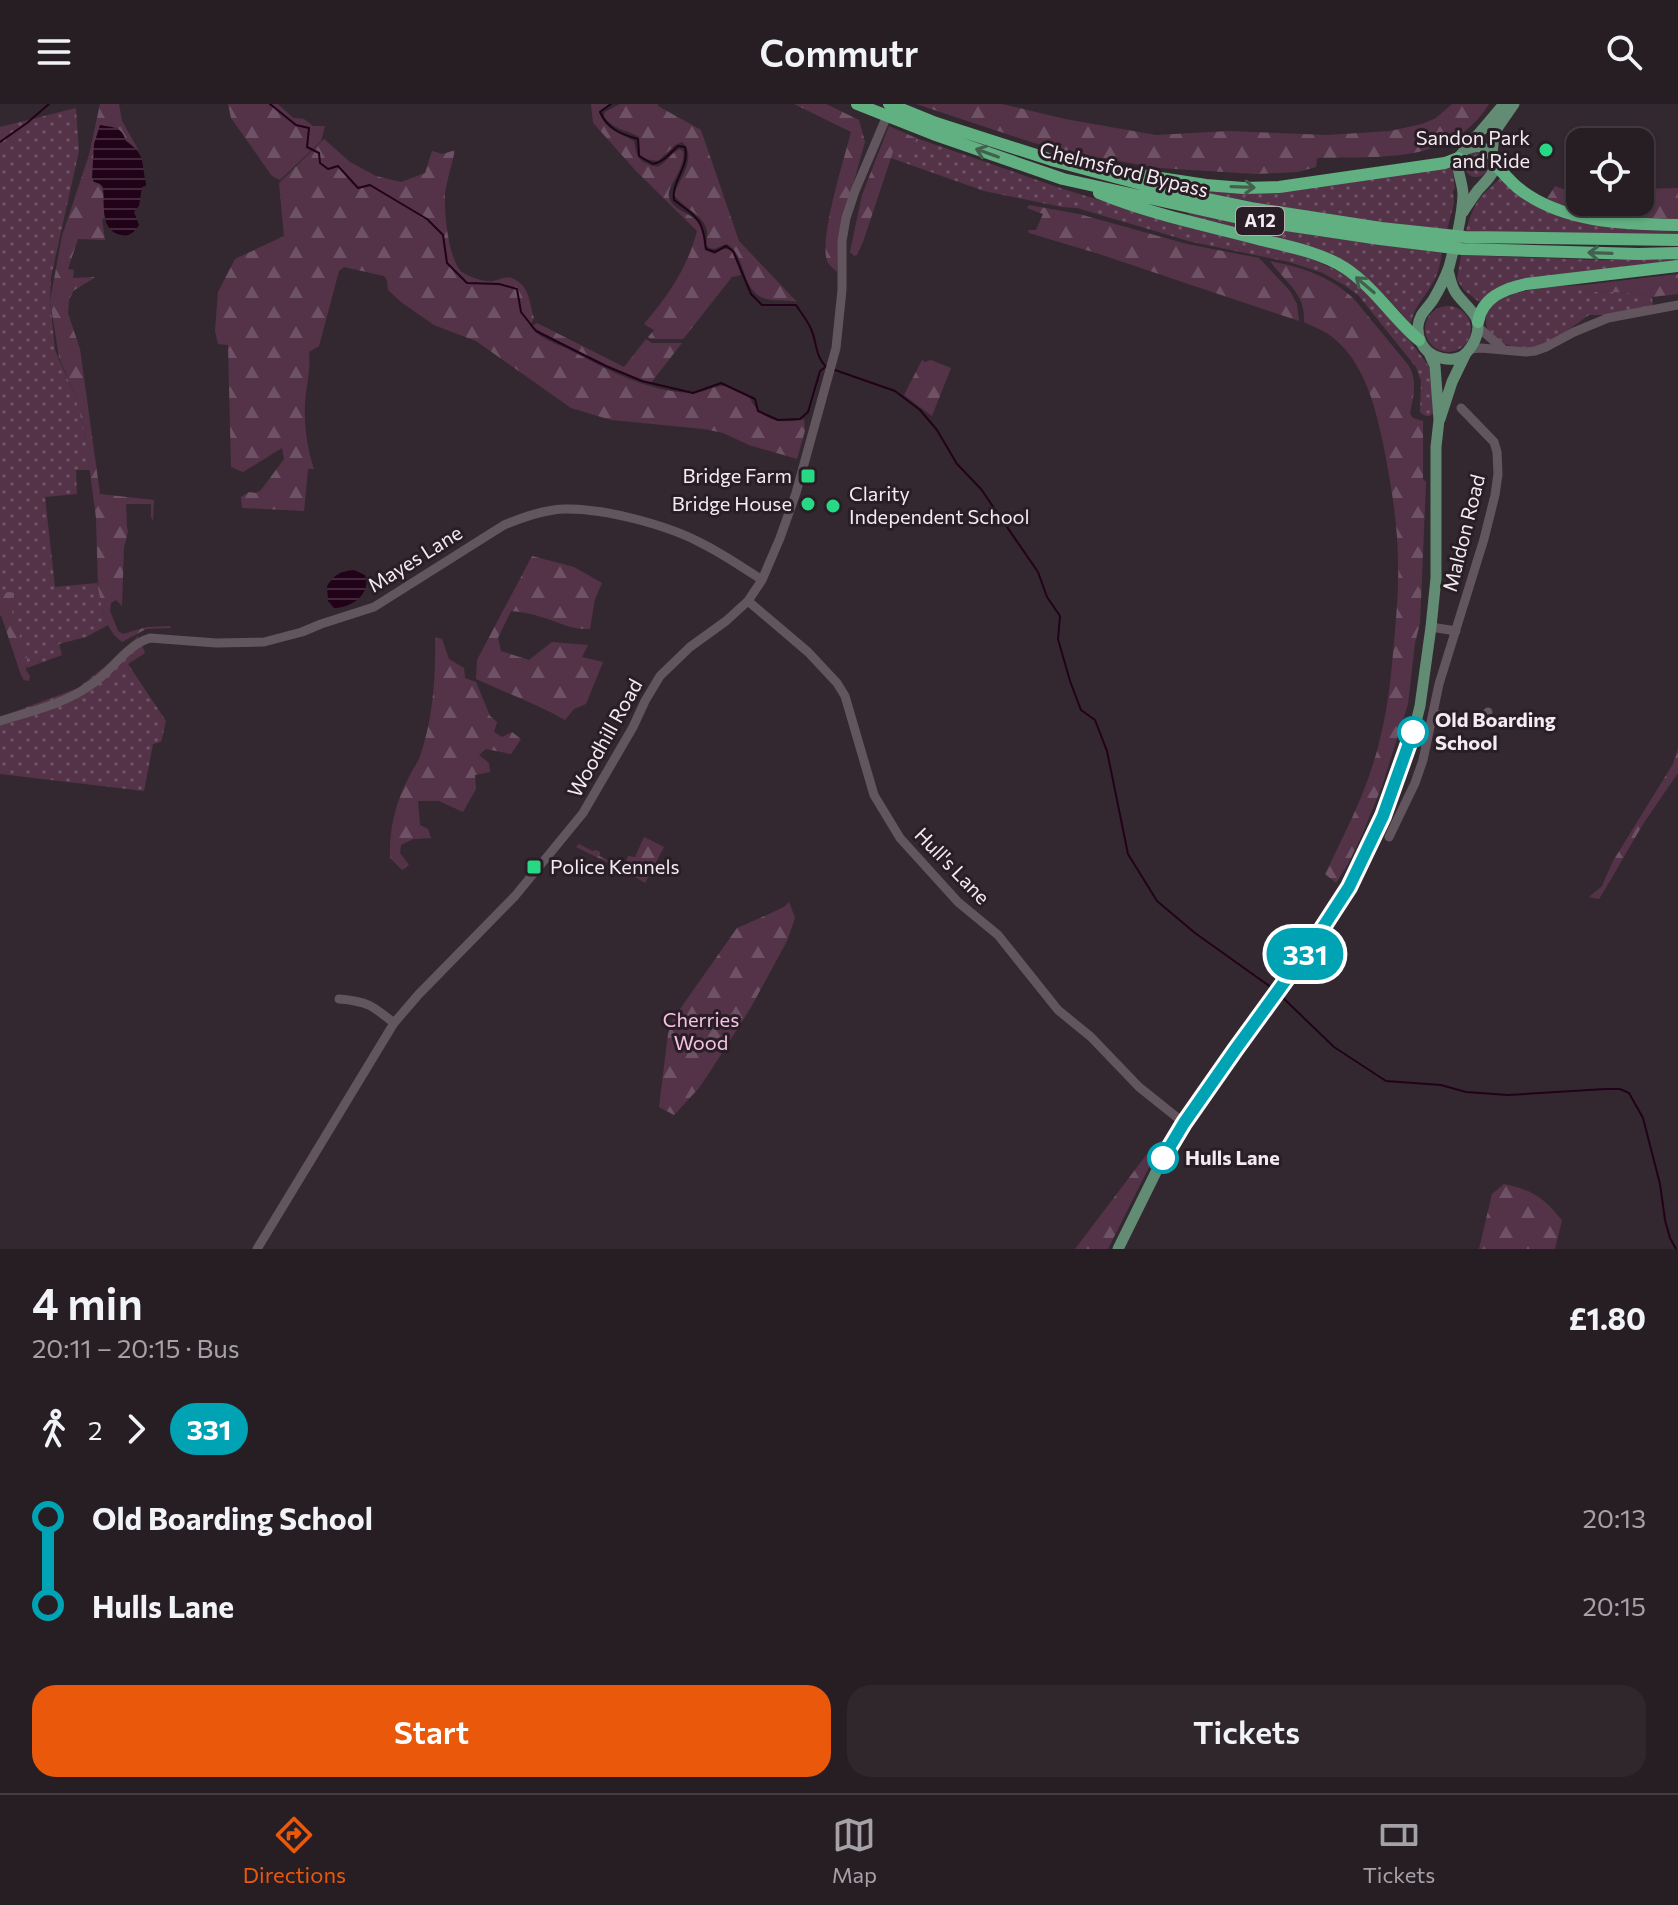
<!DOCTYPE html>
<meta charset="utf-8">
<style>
:root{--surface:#271e24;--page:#2f272c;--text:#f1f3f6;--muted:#a4a2a6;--line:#433c41;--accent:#ea580c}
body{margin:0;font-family:Commissioner,sans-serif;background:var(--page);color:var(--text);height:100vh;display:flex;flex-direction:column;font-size:30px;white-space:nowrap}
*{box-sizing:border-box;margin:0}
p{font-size:26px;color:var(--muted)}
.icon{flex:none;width:44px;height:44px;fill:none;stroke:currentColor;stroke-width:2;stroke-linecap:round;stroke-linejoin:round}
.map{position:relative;height:1145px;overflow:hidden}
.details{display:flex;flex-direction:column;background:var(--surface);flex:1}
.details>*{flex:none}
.badge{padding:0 16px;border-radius:26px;font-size:28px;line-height:52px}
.controls{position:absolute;left:1566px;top:24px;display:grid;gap:16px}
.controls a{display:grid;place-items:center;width:88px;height:88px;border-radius:16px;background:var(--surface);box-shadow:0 2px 6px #0004,0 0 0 2px var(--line);font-size:40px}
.map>.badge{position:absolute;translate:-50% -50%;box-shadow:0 0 0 4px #fff}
.legs{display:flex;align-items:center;gap:12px;height:88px;padding:0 32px;font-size:26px}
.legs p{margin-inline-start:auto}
.head{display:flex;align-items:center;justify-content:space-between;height:136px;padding:0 32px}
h1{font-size:44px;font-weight:600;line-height:60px}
.action{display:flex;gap:16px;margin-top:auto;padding:16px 32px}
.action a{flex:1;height:92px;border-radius:24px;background:var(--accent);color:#fff;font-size:32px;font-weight:600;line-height:92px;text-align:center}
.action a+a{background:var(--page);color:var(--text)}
ul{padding:0 32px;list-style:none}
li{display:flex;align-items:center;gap:28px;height:88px;font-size:30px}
li i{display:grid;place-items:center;width:12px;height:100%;margin:0 10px;background:currentColor}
li i::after{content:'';width:20px;height:20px;margin:-10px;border:6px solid;border-radius:50%;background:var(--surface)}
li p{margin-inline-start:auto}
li:first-child i{background:linear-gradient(#0000 50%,currentColor 0)}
li:last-child i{background:linear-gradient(currentColor 50%,#0000 0)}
header{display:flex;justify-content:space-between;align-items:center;height:104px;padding:0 32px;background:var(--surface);font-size:36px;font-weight:600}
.tab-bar{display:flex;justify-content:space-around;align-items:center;height:112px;border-top:2px solid var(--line);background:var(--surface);font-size:22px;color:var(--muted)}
.tab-bar a{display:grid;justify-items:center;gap:4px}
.tab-bar .current{color:var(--accent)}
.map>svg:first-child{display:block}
.grass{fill:url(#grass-dots)}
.forest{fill:url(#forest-firs)}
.water{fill:url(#water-rules)}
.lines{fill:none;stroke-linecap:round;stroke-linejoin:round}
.stream{stroke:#220219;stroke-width:2}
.minor{stroke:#63555e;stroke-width:9}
.major{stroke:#628c73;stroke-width:11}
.highway{stroke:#61b081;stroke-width:12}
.oneway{stroke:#43604f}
.line-1-casing{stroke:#fff;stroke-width:18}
.line-1{stroke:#00a3b4;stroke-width:12}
.poi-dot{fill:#27d885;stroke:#2a1e26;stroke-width:3}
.stop-1-dot{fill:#fff;stroke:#00a3b4;stroke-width:4}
.labels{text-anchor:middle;stroke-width:6;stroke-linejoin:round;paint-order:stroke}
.shield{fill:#2a1e26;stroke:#b7aeb3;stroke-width:2}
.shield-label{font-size:18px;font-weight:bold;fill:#f3ebf0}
.poi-label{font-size:20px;fill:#f3ebf0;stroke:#2a1e26;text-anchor:end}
.street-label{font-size:20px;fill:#f3ebf0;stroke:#2a1e26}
.stop-label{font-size:20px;font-weight:bold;fill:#f3ebf0;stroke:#2a1e26;text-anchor:start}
.park-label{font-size:20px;fill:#f9c1e5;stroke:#2a1e26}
</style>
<header><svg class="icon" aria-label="menu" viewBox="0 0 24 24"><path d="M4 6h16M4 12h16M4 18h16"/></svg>Commutr<svg class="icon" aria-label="search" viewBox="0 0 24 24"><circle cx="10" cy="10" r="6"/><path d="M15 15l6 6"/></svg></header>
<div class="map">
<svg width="1678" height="1145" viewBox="0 0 1678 1145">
<defs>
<pattern id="grass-dots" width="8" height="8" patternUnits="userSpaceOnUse" patternTransform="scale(2)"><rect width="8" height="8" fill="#543349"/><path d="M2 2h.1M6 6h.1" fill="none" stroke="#6d5164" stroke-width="1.8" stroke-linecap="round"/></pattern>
<pattern id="forest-firs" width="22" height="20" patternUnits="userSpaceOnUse" patternTransform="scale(2)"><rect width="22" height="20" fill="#543349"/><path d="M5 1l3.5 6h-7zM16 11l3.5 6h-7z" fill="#6d5164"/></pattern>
<pattern id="water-rules" width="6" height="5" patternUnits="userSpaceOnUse" patternTransform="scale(2)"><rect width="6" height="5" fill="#220219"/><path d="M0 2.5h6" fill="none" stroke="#43273b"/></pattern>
</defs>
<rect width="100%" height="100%" fill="#342830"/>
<!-- grass -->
<path class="grass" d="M 76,4 L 79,47 L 51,173 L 50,197 L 55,246 L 76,294 L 85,331 L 90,366 L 76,366 L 77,390 L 45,393 L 55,483 L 97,479 L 103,508 L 108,521 L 86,533 L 59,540 L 62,551 L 27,564 L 4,511 L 0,512 L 0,23 Z
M 916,34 L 1066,86 L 1157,113 L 1287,147 L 1316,157 L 1338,167 L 1357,179 L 1394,215 L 1428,261 L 1432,271 L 1433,310 C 1428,313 1425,313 1420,308 L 1421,277 L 1416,263 L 1358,191 L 1344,181 L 1323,169 L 1289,158 L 1192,138 L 1077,104 L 1062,103 L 984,87 L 891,54 L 895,41 L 912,47 Z
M1464 61a12 12 0 1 1 24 0a12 12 0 1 1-24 0Z
M 1452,60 L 1455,85 L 1453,86 L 1454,99 L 1447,126 L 1345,114 L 1199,88 L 1200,84 L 1231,88 Z
M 1502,73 L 1521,92 L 1678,127 L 1678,132 L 1466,127 C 1474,98 1479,93 1502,73 Z
M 1189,108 L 1311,131 L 1442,149 C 1440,160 1438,171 1432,180 C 1423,197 1415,200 1411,220 L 1373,179 L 1351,164 L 1188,112 Z
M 1461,151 L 1595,156 L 1678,155 L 1678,160 L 1492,188 L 1479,198 L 1464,186 L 1457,176 Z
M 1583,181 L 1583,187 L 1637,189 L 1652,193 L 1653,202 L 1607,211 L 1589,211 L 1558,233 L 1537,243 L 1526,244 L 1514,243 L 1502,239 L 1488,227 C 1472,183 1556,183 1583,181 Z
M1425 225a23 23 0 1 1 46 0a23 23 0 1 1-46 0Z
M 138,532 L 145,549 L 128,560 L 166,617 L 161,638 L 153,640 L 144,687 L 0,670 L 0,613 L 78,584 L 118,552 Z"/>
<!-- forest -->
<path class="forest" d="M 100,0 L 119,0 L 122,17 L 139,47 L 126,37 C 122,22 113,23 100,21 L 100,80 C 107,90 105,106 106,118 L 105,114 L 102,115 L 105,136 L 78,135 L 68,165 L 74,166 L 73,174 L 94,173 L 94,174 L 73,187 L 69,196 L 68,209 L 80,245 L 100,390 L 154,396 L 153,417 L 151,413 L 151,400 L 126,400 L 127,424 L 128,427 L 124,444 L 122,502 L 116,496 L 111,499 L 110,507 L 118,527 L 123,530 L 147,523 L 171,522 L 170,524 L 146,525 L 122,538 L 114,531 L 108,521 L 103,508 L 98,484 L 96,414 L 85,331 L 76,294 L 59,253 L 50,197 L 62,132 L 89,51 Z
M 228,0 L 278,0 L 293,14 L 304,15 L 313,22 L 325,22 L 321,37 L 280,76 L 272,72 L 231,14 Z
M 591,0 L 610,0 L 599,7 C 603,24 619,29 634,37 C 637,55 639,58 657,63 C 667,59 670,49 680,45 L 683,47 C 686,65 666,83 669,93 C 673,108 694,109 701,122 C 704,129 703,139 705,146 L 714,150 C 718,148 721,145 725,145 C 736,144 738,163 741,171 L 732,173 L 683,235 L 650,235 L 648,233 L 654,226 L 644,220 C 668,192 688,163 697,127 L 636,67 L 595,21 L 593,18 Z
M 620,0 L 658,0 L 658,2 L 701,26 L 739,137 L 797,198 C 785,195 770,199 759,192 C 741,180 745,150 727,140 C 718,142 714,149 706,141 C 706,136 708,131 707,127 C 704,110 683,105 674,90 C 680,75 698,52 682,38 L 675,41 L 658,57 L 645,55 L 640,50 L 639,33 C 626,26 613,25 604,13 L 605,8 Z
M 794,0 L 826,0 L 859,16 L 865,38 L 839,130 L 837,168 C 834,165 830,162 828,159 C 817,140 845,52 851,28 Z
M 916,0 L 1002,0 L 1065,15 L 1156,31 L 1229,27 L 1328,31 L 1390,27 L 1422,20 L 1436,14 L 1452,0 L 1489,0 C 1451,61 1380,52 1317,54 L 1316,63 L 1298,68 L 1256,70 L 1158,64 L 1085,51 L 1034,39 Z
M 889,22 L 916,34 L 912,48 L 895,42 L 863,138 L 857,151 L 854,152 L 850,148 L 862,91 Z
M 324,35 L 350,58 L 376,72 L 401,78 L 425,69 L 432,47 L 443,50 L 455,46 C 452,61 447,75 445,90 C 444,107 448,156 462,168 C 467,172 479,176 486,177 C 500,179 506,166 521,180 C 530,188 530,203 534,214 L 530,222 C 540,235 555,239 570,246 C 608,266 648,288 692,289 C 701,289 708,285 716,283 C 729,279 740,287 750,294 C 759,316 782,321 804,315 L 805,327 L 797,355 L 749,341 L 723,329 L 704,325 L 611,316 L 571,304 L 476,237 L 434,221 L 401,198 L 388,186 L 387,176 L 384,172 L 344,163 L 339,167 L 319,242 L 309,248 C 311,266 306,282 305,300 C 304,322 307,344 314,365 L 308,365 L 304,407 L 242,404 L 241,393 L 249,388 L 256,389 L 261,386 L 284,355 L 282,344 L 243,368 L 231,363 L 228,241 L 218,240 L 215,227 L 218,188 L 235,155 L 284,132 L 279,79 Z
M 1555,82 L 1566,86 L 1580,86 L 1580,98 L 1640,98 L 1640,85 L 1678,84 L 1678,118 L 1593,110 L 1546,96 Z
M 1029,101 L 1079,110 L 1187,140 L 1259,154 L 1290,187 L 1297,200 L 1299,217 L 1099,150 L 1029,129 L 1028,126 L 1036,126 L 1043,110 L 1027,104 Z
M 1270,157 C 1301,163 1330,172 1354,195 L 1409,262 C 1418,279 1413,292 1410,310 L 1413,314 L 1423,317 L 1423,375 L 1426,378 L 1420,519 L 1415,539 L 1408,600 L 1382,682 L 1362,731 L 1348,760 L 1336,779 L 1325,770 C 1346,727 1369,683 1380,635 C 1388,604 1391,572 1394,539 C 1396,513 1399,486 1398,460 C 1398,420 1391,379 1383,339 C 1376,306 1366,265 1340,240 C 1330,229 1317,224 1304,218 C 1306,189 1285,178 1270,157 Z
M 1678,170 L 1678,190 L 1652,193 L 1637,189 L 1583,187 L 1583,181 Z
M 537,219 L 624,263 L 646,235 L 652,239 L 682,239 L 650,280 L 620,268 L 549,233 L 549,231 L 547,232 L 532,222 Z
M 922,256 L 925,258 L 931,256 L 951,264 L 932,312 L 904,291 Z
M 532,452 L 574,463 L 602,479 L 595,495 L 590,525 C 569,526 558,517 538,512 C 529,509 520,508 511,507 L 498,534 L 501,547 L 529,556 L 552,538 L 588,541 L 582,553 L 603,558 L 586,600 L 574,605 L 565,616 C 537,600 506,589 476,575 L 477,556 Z
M 10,488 L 14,489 L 12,511 L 20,529 L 19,541 L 27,553 L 26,566 L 30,572 L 29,577 L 24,576 L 21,571 L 0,508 L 0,489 Z
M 435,533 L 442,535 L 449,555 L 464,564 L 465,574 L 476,578 L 490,612 L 497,618 L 494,628 L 502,633 L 512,628 L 521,635 L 511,650 L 486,645 L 479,651 L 489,659 L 490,668 L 475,671 L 476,685 L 463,708 L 439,697 L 418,697 L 420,721 L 428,725 L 431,734 L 413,735 L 401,741 L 400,749 L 409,761 L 402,766 L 390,754 C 389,724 396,697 410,671 C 413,665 416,661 419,655 C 433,616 436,574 435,533 Z
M 1678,644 L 1678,669 L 1643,720 L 1604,787 L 1599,795 L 1589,793 L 1602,782 L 1613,757 L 1673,660 Z
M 644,733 L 664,743 L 645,779 L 627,768 L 576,743 L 579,740 L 592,747 L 596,746 L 600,748 L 599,752 L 624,763 L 628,752 L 635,753 Z
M 789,798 L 795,814 L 787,837 L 750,905 L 713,963 L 699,984 L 674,1011 L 659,1003 L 668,930 L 673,915 L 737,824 L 769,810 L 784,803 Z
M 1163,1035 L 1108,1145 L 1075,1145 L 1150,1046 Z
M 1504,1080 C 1531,1086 1542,1092 1560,1114 L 1562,1116 L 1555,1145 L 1479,1145 L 1492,1090 Z"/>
<!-- water -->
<path class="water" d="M 100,21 C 114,24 121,22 126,37 C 146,51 141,57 146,79 L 146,82 L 142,83 L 139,102 L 134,108 L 139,121 C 135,127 130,133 122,131 C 99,128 105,99 103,83 L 100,80 L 94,78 L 92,74 L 94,40 Z
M 354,466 L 365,471 C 372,490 351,504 334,504 L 328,497 L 327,482 C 334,471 340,467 354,466 Z"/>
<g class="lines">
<!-- stream -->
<path class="stream" d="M 270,0 L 296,21 L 309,24 L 307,43 L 319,49 L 320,59 L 328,65 L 338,62 L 358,84 L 370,81 L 427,115 L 443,131 L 447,159 L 467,179 L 499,180 L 517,185 L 521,208 L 536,227 L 606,262 L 642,277 L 693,289 L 721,279 L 755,295 L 758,307 L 778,316 L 800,315 L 808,308 L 820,267 L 824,264
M 611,0 L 600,8 C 608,25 620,30 638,35 L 639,52 L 653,60 C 664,58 670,49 678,42 L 685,43 C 690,63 671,77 674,96 C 697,113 703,115 706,145 L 715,148 L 726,142 L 733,147 L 751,190 L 762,201 L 796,201 C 801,209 808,217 811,225 C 817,238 815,252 826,263
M 0,38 L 27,19 L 49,0
M 832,265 L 895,287 L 920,306 L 937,326 L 957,360 L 981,385 L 1038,468 L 1047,493 L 1060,512 L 1058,535 L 1070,577 L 1081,606 L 1095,616 L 1107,647 L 1128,750 L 1157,797 L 1195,829 L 1272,884
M 1280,891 L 1334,943 L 1386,977 L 1441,981 L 1466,988 L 1508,991 L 1605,985 L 1620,985 L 1629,989 L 1643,1014 L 1660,1080 L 1665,1116 L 1670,1134 L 1676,1145"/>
<!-- minor -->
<path class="minor" d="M 1478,223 L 1502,244
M 1470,245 L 1481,244 L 1526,248 L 1535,247 L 1546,243 L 1574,228 L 1608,214 L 1678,201
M 748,497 L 808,548 L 837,579 L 845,592 L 874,691 L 900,734 L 958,798 L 998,831 L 1058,906 L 1091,933 L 1139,983 L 1184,1019
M 1431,523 L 1456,527
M 1433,609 L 1476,620 L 1488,608
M 0,617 C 32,607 65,600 92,580 C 113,566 125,542 150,534 L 216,539 L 264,538 L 302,528 L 321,520 L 374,503 L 504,421 C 524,413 543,406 564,405 C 604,404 668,421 703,440 C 723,450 742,463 762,476
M 1389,733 L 1415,679 L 1423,656 L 1439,580 L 1484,435 L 1495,391 L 1498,370 L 1497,348 L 1494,338 L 1461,304
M 339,895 C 367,897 373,902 394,919
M 257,1145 L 394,919 L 419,890 L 515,792 L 583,709 L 633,623 L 645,597 L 660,572 L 690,543 L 726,517 L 748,497 L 762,476 L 780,434 L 796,389 L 836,244 L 842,186 L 842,137 L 846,114 L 855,87 L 889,7"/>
<!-- major -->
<path class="major" d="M 1492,51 L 1494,29 L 1514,0
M 1463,108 C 1468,100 1473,93 1478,86 C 1487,76 1503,63 1490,49 C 1483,41 1475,42 1467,45
M 1448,166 C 1450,174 1451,182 1456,189 C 1468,206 1485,212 1475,236 C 1472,242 1469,247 1464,251 C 1456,257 1444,256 1435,252 C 1423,247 1417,234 1418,222 C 1419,210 1427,205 1433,196 C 1439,186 1445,174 1449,163 C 1455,140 1462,114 1463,91 C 1463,78 1456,67 1458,54 L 1504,0
M 1440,315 L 1452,278 L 1466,249
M 1118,1145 L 1159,1062 L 1184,1019 L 1235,946 L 1312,840 L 1349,783 L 1383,712 L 1412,634 L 1420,602 L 1431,523 L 1436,474 L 1436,343 L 1439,316 L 1435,262 L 1429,249"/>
<!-- highway -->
<path class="highway" d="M 857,0 L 933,30 L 1063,75 L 1239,114 L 1380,135 L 1462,145 L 1638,150 L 1678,149
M 889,0 L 936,19 L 1055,57 L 1167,87 L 1251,104 L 1381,124 L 1465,133 L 1678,136
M 1495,60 C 1502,68 1509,76 1517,83 C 1561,119 1624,120 1678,121
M 1121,68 L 1206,81 L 1243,84 L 1279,83 L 1445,59 L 1458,54
M 1099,89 C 1150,110 1205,121 1258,135 C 1286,142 1320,148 1345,164 C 1375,184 1393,214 1419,236
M 1478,218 C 1482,194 1503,185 1526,180 L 1678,162"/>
</g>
<!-- one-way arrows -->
<defs><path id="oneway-shaft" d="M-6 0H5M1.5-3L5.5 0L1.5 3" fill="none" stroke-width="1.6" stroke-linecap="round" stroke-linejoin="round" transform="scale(2)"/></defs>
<g class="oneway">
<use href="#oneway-shaft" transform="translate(987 49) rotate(-160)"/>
<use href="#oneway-shaft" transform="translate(1243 83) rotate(2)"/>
<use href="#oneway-shaft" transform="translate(1600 149) rotate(-178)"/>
<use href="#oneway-shaft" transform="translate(1365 181) rotate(-140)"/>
</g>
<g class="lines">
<defs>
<path id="line-1" d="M 1163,1054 L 1184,1019 L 1235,946 L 1312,840 L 1349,783 L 1383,712 L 1413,628"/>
</defs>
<!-- line-1 casing -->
<use href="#line-1" class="line-1-casing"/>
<!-- line-1 -->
<use href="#line-1" class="line-1"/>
</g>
<!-- markers -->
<g class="poi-dot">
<circle cx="1546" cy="46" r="8"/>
<rect x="800" y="364" width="16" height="16" rx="4"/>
<circle cx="808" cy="400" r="8"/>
<circle cx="833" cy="402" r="8"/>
<rect x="526" y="755" width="16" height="16" rx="4"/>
</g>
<g class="stop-1-dot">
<circle cx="1413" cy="628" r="14"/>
<circle cx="1163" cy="1054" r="14"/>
</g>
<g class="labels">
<!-- shield labels -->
<rect class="shield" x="1236" y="103" width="48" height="28" rx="6"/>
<g class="shield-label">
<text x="1260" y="123">A12</text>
</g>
<!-- poi labels -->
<g class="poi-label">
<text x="1530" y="41">Sandon Park<tspan x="1530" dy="23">and Ride</tspan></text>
<text x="792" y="379">Bridge Farm</text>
<text x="849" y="397" text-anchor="start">Clarity<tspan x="849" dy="23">Independent School</tspan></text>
<text x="792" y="407">Bridge House</text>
<text x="550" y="770" text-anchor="start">Police Kennels</text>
</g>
<!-- street labels -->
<g class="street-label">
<text transform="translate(1124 66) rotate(14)" y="7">Chelmsford Bypass</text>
<text transform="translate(1464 429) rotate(-76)" y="7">Maldon Road</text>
<text transform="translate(415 455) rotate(-32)" y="7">Mayes Lane</text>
<text transform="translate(605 634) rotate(-61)" y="7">Woodhill Road</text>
<text transform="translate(952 762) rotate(46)" y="7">Hull's Lane</text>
</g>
<!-- stop labels -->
<g class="stop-label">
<text x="1435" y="623">Old Boarding<tspan x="1435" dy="23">School</tspan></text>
<text x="1185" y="1061">Hulls Lane</text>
</g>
<!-- park labels -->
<g class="park-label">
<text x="701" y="923">Cherries<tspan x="701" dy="23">Wood</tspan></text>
</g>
</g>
</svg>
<div class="controls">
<a><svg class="icon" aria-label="locate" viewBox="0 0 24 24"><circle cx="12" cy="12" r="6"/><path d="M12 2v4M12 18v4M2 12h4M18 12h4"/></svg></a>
</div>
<b class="badge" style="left:1305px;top:850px;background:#00a3b4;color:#fff">331</b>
</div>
<section class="details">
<div class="head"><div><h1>4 min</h1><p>20:11 – 20:15 · Bus</p></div><b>£1.80</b></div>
<div class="legs"><svg class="icon" aria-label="walk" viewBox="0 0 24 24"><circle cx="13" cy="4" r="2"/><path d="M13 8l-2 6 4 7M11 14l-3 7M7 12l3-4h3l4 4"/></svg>2<svg class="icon" aria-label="forward" viewBox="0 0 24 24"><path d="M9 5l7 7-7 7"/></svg><b class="badge" style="background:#00a3b4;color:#fff">331</b></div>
<ul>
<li><i style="color:#00a3b4"></i><b>Old Boarding School</b><p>20:13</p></li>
<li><i style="color:#00a3b4"></i><b>Hulls Lane</b><p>20:15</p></li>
</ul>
<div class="action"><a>Start</a><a>Tickets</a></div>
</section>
<nav class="tab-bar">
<a class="current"><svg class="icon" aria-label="directions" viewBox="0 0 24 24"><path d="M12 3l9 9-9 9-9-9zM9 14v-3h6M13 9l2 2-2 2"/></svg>Directions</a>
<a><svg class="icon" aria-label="map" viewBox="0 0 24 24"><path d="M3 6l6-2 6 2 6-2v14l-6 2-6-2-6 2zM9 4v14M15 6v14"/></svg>Map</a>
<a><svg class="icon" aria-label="tickets" viewBox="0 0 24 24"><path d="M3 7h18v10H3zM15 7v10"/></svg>Tickets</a>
</nav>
